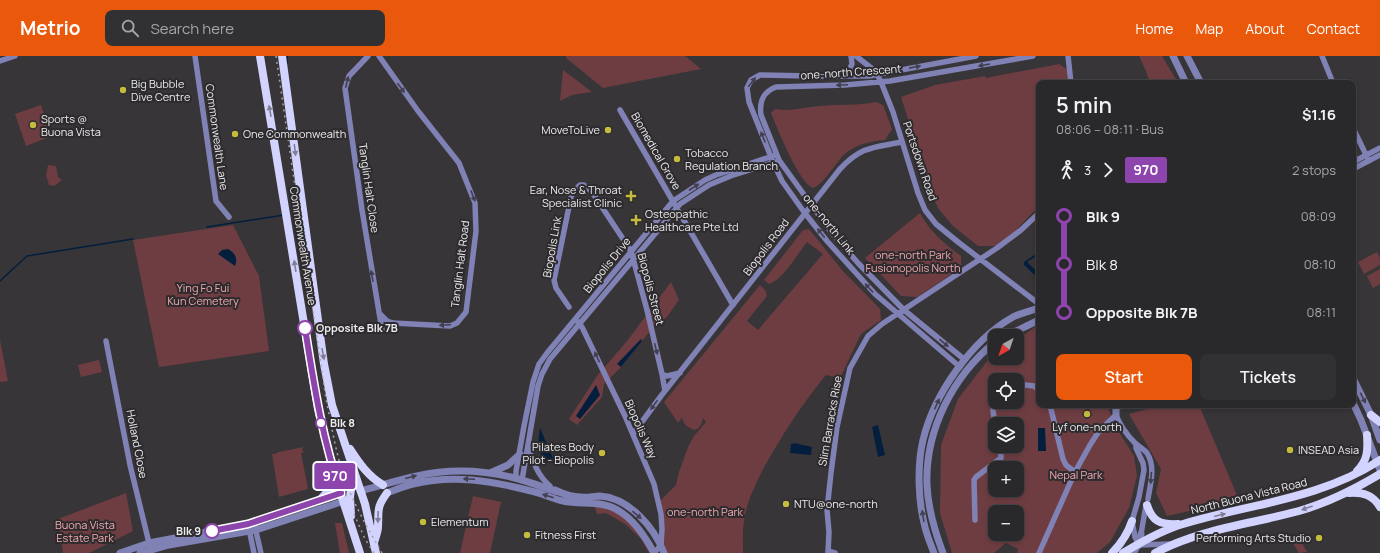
<!DOCTYPE html>
<meta charset="utf-8">
<style>
:root{--surface:#29282a;--page:#313032;--text:#f1f3f6;--muted:#a5a6a8;--line:#454447;--accent:#ea580c}
body{margin:0;font-family:Manrope,sans-serif;background:var(--page);color:var(--text);height:100vh;display:flex;flex-direction:column;font-size:15px;white-space:nowrap}
*{box-sizing:border-box;margin:0}
p{font-size:13px;color:var(--muted)}
.icon{flex:none;width:22px;height:22px;fill:none;stroke:currentColor;stroke-width:2;stroke-linecap:round;stroke-linejoin:round}
.map{position:relative;flex:1;overflow:hidden}
.side{position:absolute;left:1036px;top:24px;width:320px;height:328px;display:flex;flex-direction:column;background:var(--surface);border-radius:8px;box-shadow:0 2px 6px #0003,0 0 0 1px var(--line)}
.side>*{flex:none}
.badge{padding:0 8px;border-radius:3px;font-size:14px;line-height:26px}
.needle{width:26px;rotate:220deg}
.fabs{position:absolute;left:988px;top:273px;display:grid;gap:8px}
.fabs a{display:grid;place-items:center;width:36px;height:36px;border-radius:8px;background:var(--surface);box-shadow:0 2px 6px #0003,0 0 0 1px var(--line);font-size:20px}
.map>.badge{position:absolute;translate:-50% -50%;box-shadow:0 0 0 2px #fff}
.legs{display:flex;align-items:center;gap:6px;height:44px;padding:0 20px;font-size:13px}
.legs p{margin-inline-start:auto}
.headline{display:flex;align-items:center;justify-content:space-between;height:68px;padding:0 20px}
h1{font-size:22px;font-weight:600;line-height:30px}
.action{display:flex;gap:8px;margin-top:auto;padding:8px 20px}
.action a{flex:1;height:46px;border-radius:8px;background:var(--accent);color:#fff;font-size:16px;font-weight:600;line-height:46px;text-align:center}
.action a+a{background:var(--page);color:var(--text)}
ul{padding:0 20px;list-style:none}
li{display:flex;align-items:center;gap:14px;height:48px;font-size:15px}
li i{display:grid;place-items:center;width:6px;height:100%;margin:0 5px;background:currentColor}
li i::after{content:'';width:10px;height:10px;margin:-5px;border:3px solid;border-radius:50%;background:var(--surface)}
li p{margin-inline-start:auto}
li:first-child i{background:linear-gradient(#0000 50%,currentColor 0)}
li:last-child i{background:linear-gradient(currentColor 50%,#0000 0)}
header{display:flex;align-items:center;gap:24px;box-sizing:border-box;height:56px;padding:0 20px;background:var(--accent);color:#fff}
header strong{font-size:19px}
nav{display:flex;gap:22px;margin-inline-start:auto;font-size:14px}
.search{width:280px;height:36px;background:var(--page);display:flex;align-items:center;gap:10px;box-sizing:border-box;padding:0 14px;border-radius:8px;color:var(--muted);font-size:15px}
.map>svg:first-child{display:block}
.green{fill:#6e3d42;fill-rule:evenodd}
.water{fill:#031f3d}
.lines{fill:none;stroke-linecap:round;stroke-linejoin:round}
.stream{stroke:#031f3d;stroke-width:1.5}
.minor{stroke:#8081b4;stroke-width:5.5}
.tertiary{stroke:#8081b4;stroke-width:7}
.primary{stroke:#d2d3fe;stroke-width:8}
.rail{stroke:#a6a5a6;stroke-width:1.5;stroke-dasharray:2 4;stroke-linecap:butt}
.oneway{fill:#424050}
.oneway2{fill:#807f96}
.line-1-casing{stroke:#fff;stroke-width:9}
.line-1{stroke:#8e44ad;stroke-width:6}
.poi-dot{fill:#c5bc3d;stroke:#2d2b2e;stroke-width:1.5}
.stop-1-dot{fill:#fff;stroke:#8e44ad;stroke-width:2}
.labels{text-anchor:middle;stroke-width:4;stroke-linejoin:round;paint-order:stroke}
.street-label{font-size:11px;fill:#ecebec;stroke:#2d2b2e}
.poi-label{font-size:11px;fill:#ecebec;stroke:#2d2b2e;text-anchor:start}
.park-label{font-size:11px;fill:#f1a9af;stroke:#2d2b2e}
.stop-label{font-size:11px;font-weight:bold;fill:#ecebec;stroke:#2d2b2e;text-anchor:start}
</style>
<header>
<strong>Metrio</strong>
<div class="search"><svg class="icon" aria-label="search" viewBox="0 0 24 24"><circle cx="10" cy="10" r="6"/><path d="M15 15l6 6"/></svg>Search here</div>
<nav><a>Home</a><a>Map</a><a>About</a><a>Contact</a></nav>
</header>
<div class="map">
<svg width="1380" height="497" viewBox="0 0 1380 497">
<rect width="100%" height="100%" fill="#373538"/>
<!-- green -->
<path class="green" d="M 566,0 L 685,0 L 701,13 L 603,32 L 566,2 Z
M 1139,0 L 1162,0 L 1178,27 L 1150,27 L 1146,15 Z
M 1059,8 L 1068,14 L 1069,27 L 1039,27 L 1039,150 L 1015,175 L 995,190 L 978,190 L 953,170 L 938,152 L 933,141 L 901,41 L 935,29 L 985,20 L 986,22 Z
M 563,14 L 592,36 L 572,39 L 560,45 Z
M 876,46 L 883,49 L 892,73 L 885,84 C 871,85 858,88 847,96 C 837,104 823,130 813,132 C 799,127 777,72 771,57 L 775,53 C 789,56 805,51 819,50 C 838,48 857,50 876,46 Z
M 41,49 L 52,80 L 26,90 L 15,58 Z
M 48,109 L 56,110 L 58,121 L 62,124 L 54,130 L 49,129 L 46,119 Z
M 920,157 C 930,176 945,188 961,200 L 961,212 L 917,241 L 901,240 L 865,202 Z
M 233,169 L 259,220 L 269,295 L 159,311 L 133,184 Z
M 809,173 L 842,214 L 880,253 L 881,264 L 861,278 L 840,322 L 826,319 C 801,349 781,381 762,415 C 756,428 749,441 746,455 C 742,469 743,483 743,497 L 664,497 L 659,446 L 676,429 L 679,416 L 688,391 L 694,380 L 706,366 L 703,362 C 702,368 700,372 695,374 C 688,372 683,368 682,361 L 678,367 L 664,346 L 760,229 L 765,234 L 767,240 L 747,265 L 758,274 L 823,198 L 807,186 C 798,197 783,224 769,228 L 764,224 L 803,174 Z
M 1377,196 L 1380,202 L 1380,209 L 1364,218 L 1358,206 Z
M 1380,213 L 1380,228 L 1373,232 L 1367,220 Z
M 671,226 L 679,244 L 666,262 L 655,269 L 621,311 L 604,328 L 602,341 L 577,369 L 569,363 L 597,320 L 627,285 Z
M 1039,270 L 1039,349 L 1107,349 L 1117,373 L 1134,400 L 1137,420 L 1129,452 L 1110,486 L 1097,497 L 1017,497 L 1018,493 L 1006,487 L 994,497 L 952,497 L 940,457 L 941,389 L 958,343 L 988,304 L 995,299 L 995,302 L 1017,302 L 1017,284 L 1035,271 ZM 995,324 L 1017,324 L 1017,346 L 995,346 ZM 995,368 L 1017,368 L 1017,390 L 995,390 ZM 995,412 L 1017,412 L 1017,434 L 995,434 ZM 995,456 L 1017,456 L 1017,478 L 995,478 Z
M 0,284 L 8,325 L 0,326 Z
M 99,304 L 102,316 L 81,321 L 78,309 Z
M 1162,349 L 1199,349 L 1239,444 L 1167,460 L 1156,437 L 1161,413 L 1129,358 Z
M 303,391 L 302,394 L 304,396 L 301,397 L 308,433 L 279,441 L 272,398 L 275,398 L 279,396 Z
M 126,437 L 133,475 L 89,497 L 63,497 L 58,463 Z
M 473,440 L 501,446 L 490,497 L 460,497 Z
M 592,443 C 621,446 637,475 653,497 L 649,497 L 641,483 L 625,468 L 606,457 L 597,458 Z
M 335,467 L 342,467 L 349,497 L 340,497 Z
M 1299,481 L 1307,496 L 1299,497 L 1292,485 Z"/>
<!-- water -->
<path class="water" d="M 228,193 C 235,197 238,202 235,210 L 218,198 L 222,194 Z
M 1039,196 L 1039,199 L 1028,205 L 1028,207 L 1039,217 L 1039,223 L 1024,209 L 1024,206 Z
M 641,283 L 642,285 L 621,311 L 617,308 Z
M 596,329 L 600,339 L 580,363 L 576,360 Z
M 878,369 L 885,399 L 878,401 L 872,371 Z
M 540,372 L 555,407 L 543,405 L 538,389 Z
M 1038,372 L 1045,372 L 1046,395 L 1038,395 Z
M 794,387 L 812,391 L 811,399 L 790,397 L 791,388 L 793,388 Z"/>
<g class="lines">
<!-- stream -->
<path class="stream" d="M 287,0 L 287,7
M 207,171 L 284,159
M 0,225 L 27,200 L 133,183"/>
<!-- minor -->
<path class="minor" d="M 195,0 L 216,145 L 229,161
M 368,0 L 349,20 L 345,32 L 362,154 L 382,274
M 856,0 L 875,15 L 881,26 L 893,56 L 918,137 L 925,154 L 936,168 L 958,186 L 1039,248
M 1068,0 L 1071,27
M 1322,0 L 1333,27
M 0,5 L 15,0
M 846,20 L 852,8 L 851,0
M 620,54 L 733,249
M 1353,72 L 1369,105
M 1353,106 L 1380,92
M 1353,113 L 1380,99
M 569,251 L 556,232 L 554,224 L 571,141 L 573,136 L 580,129 L 584,129 L 592,136 L 631,195 L 647,254 L 662,318 L 665,335
M 379,257 L 387,265 L 393,267 L 450,270 L 457,267 L 466,256 L 476,175 L 475,147 L 459,107 L 418,55 L 379,0
M 578,266 L 582,271 L 625,360 L 654,428 L 661,458 L 662,473 L 661,489 L 654,497
M 106,285 L 130,409 L 150,491
M 965,304 L 904,254 L 858,207 L 831,176 L 779,104 L 761,59 C 759,45 763,36 776,31 L 845,29 L 890,25 L 1033,0
M 960,311 L 875,238 L 827,185 L 804,156 L 782,125 L 773,106 L 749,46 L 747,32 L 751,24 L 760,19 L 810,20 L 869,20 L 976,0
M 662,318 L 667,320 L 680,317
M 1017,328 L 1034,330 L 1039,334
M 995,344 L 993,355 L 995,368
M 1050,349 L 1063,403 L 1066,409 L 1075,416
M 1115,349 L 1116,352 L 1125,349
M 633,378 L 661,340 L 840,113 C 862,90 872,92 902,86
M 1136,388 L 1136,392 L 1143,407 L 1144,414 L 1139,441 L 1132,465 L 1135,481 L 1139,489
M 529,392 C 533,406 538,420 550,430
M 516,422 L 516,415 L 524,370 L 533,326 L 539,308 L 547,297 L 673,145 L 705,124 L 716,119 L 773,100
M 522,424 L 538,330 L 542,318 L 550,303 L 680,148 L 709,129 L 733,119 L 775,106
M 975,464 L 974,424 L 976,421 L 1001,402 L 1001,400 L 999,390
M 254,467 L 261,497
M 249,473 L 254,497
M 1141,478 L 1146,449
M 1139,489 L 1170,488
M 828,495 L 835,497
M 828,497 L 829,476 L 827,454 L 831,417 L 837,371 L 850,312 L 868,280 L 882,268 L 997,192 L 1021,174 L 1039,157
M 1039,497 L 1075,416 L 1090,389 L 1099,375 L 1116,359 C 1120,369 1127,379 1135,387 C 1139,391 1144,393 1147,397 C 1156,411 1150,429 1148,443
M 1134,497 L 1139,489"/>
<!-- tertiary -->
<path class="tertiary" d="M 1173,0 L 1186,27
M 1187,0 L 1201,27
M 1006,280 L 1039,264
M 1353,322 L 1371,359 L 1380,384
M 1353,347 L 1361,364 L 1380,414
M 1116,352 L 1116,359
M 490,417 L 508,409 L 520,398
M 555,434 C 563,438 571,441 581,441 C 587,442 594,440 600,440 C 629,442 654,471 664,497
M 360,435 C 379,430 398,424 417,420 C 447,413 481,414 511,421 C 527,425 543,431 558,436
M 387,437 C 395,434 404,430 413,428 C 453,418 492,425 531,435 C 542,437 552,443 563,445 C 582,449 603,444 619,455 C 634,464 646,482 654,497
M 1139,489 L 1141,478
M 120,497 L 149,487 L 248,468 L 341,437
M 140,497 L 169,489 L 256,474 L 344,445
M 934,497 C 931,489 927,480 925,471 C 918,446 917,409 923,384 C 934,338 972,284 1013,261 C 1021,257 1030,255 1039,252
M 943,497 C 935,476 928,452 927,429 C 925,374 953,320 995,286"/>
<!-- primary -->
<path class="primary" d="M 260,0 L 318,353 L 334,417 L 360,497
M 282,0 L 324,308 L 332,349 L 365,448 L 376,497
M 1371,359 L 1380,366
M 350,393 C 359,407 368,420 383,429
M 1357,415 C 1368,404 1368,394 1367,379
M 1349,437 C 1363,436 1373,439 1380,451
M 320,444 L 330,433 L 333,419
M 1147,449 C 1152,465 1160,469 1178,468
M 351,460 L 350,441 L 353,418
M 374,487 C 375,482 378,476 378,471 C 379,454 376,452 387,437
M 1112,497 C 1121,488 1128,477 1132,465
M 1123,497 C 1141,486 1163,474 1183,468 C 1249,448 1321,443 1380,404
M 1155,497 C 1200,473 1251,468 1299,455 C 1327,447 1355,433 1380,418"/>
<!-- rail -->
<path class="rail" d="M 276,0 L 326,343 C 332,371 336,400 346,426 C 355,451 369,474 382,497
M 354,458 L 365,483 L 374,497"/>
</g>
<!-- one-way arrows -->
<defs><path id="oneway-solid" d="M-6-.8H1V-3.2L6.5 0L1 3.2V.8H-6Z"/></defs>
<g class="oneway">
<use href="#oneway-solid" transform="translate(984 9) rotate(170)"/>
<use href="#oneway-solid" transform="translate(915 11) rotate(-11)"/>
<use href="#oneway-solid" transform="translate(347 26) rotate(-76)"/>
<use href="#oneway-solid" transform="translate(752 26) rotate(-51)"/>
<use href="#oneway-solid" transform="translate(842 29) rotate(178)"/>
<use href="#oneway-solid" transform="translate(401 32) rotate(54)"/>
<use href="#oneway-solid" transform="translate(763 81) rotate(-112)"/>
<use href="#oneway-solid" transform="translate(694 131) rotate(-33)"/>
<use href="#oneway-solid" transform="translate(473 140) rotate(69)"/>
<use href="#oneway-solid" transform="translate(821 177) rotate(-128)"/>
<use href="#oneway-solid" transform="translate(372 220) rotate(-100)"/>
<use href="#oneway-solid" transform="translate(869 232) rotate(-133)"/>
<use href="#oneway-solid" transform="translate(445 269) rotate(178)"/>
<use href="#oneway-solid" transform="translate(944 287) rotate(40)"/>
<use href="#oneway-solid" transform="translate(656 293) rotate(76)"/>
<use href="#oneway-solid" transform="translate(597 301) rotate(-115)"/>
<use href="#oneway-solid" transform="translate(1363 342) rotate(64)"/>
<use href="#oneway-solid" transform="translate(937 348) rotate(-65)"/>
<use href="#oneway-solid" transform="translate(654 349) rotate(126)"/>
<use href="#oneway-solid" transform="translate(411 421) rotate(-15)"/>
<use href="#oneway-solid" transform="translate(1151 422) rotate(94)"/>
<use href="#oneway-solid" transform="translate(469 423) rotate(-178)"/>
<use href="#oneway-solid" transform="translate(548 440) rotate(-162)"/>
<use href="#oneway-solid" transform="translate(637 459) rotate(41)"/>
<use href="#oneway-solid" transform="translate(923 460) rotate(-99)"/>
</g>
<g class="oneway2">
<use href="#oneway-solid" transform="translate(270 55) rotate(-100)"/>
<use href="#oneway-solid" transform="translate(295 94) rotate(83)"/>
<use href="#oneway-solid" transform="translate(295 210) rotate(-99)"/>
<use href="#oneway-solid" transform="translate(323 298) rotate(80)"/>
<use href="#oneway-solid" transform="translate(1307 452) rotate(160)"/>
<use href="#oneway-solid" transform="translate(1220 459) rotate(-14)"/>
<use href="#oneway-solid" transform="translate(378 461) rotate(91)"/>
</g>
<g class="lines">
<defs>
<path id="line-1" d="M 212,475 L 248,468 L 341,437 C 322,382 314,329 305,272"/>
</defs>
<!-- line-1 casing -->
<use href="#line-1" class="line-1-casing"/>
<!-- line-1 -->
<use href="#line-1" class="line-1"/>
</g>
<!-- markers -->
<g class="poi-dot">
<circle cx="123" cy="34" r="4"/>
<circle cx="33" cy="69" r="4"/>
<circle cx="608" cy="74" r="4"/>
<circle cx="235" cy="78" r="4"/>
<circle cx="677" cy="103" r="4"/>
<path d="M629 134h4v4h4v4h-4v4h-4v-4h-4v-4h4z"/>
<path d="M634 158h4v4h4v4h-4v4h-4v-4h-4v-4h4z"/>
<circle cx="1087" cy="358" r="4"/>
<circle cx="1290" cy="394" r="4"/>
<circle cx="602" cy="397" r="4"/>
<circle cx="786" cy="448" r="4"/>
<circle cx="423" cy="466" r="4"/>
<circle cx="527" cy="479" r="4"/>
<circle cx="1319" cy="482" r="4"/>
</g>
<g class="stop-1-dot">
<circle cx="305" cy="272" r="7"/>
<circle cx="321" cy="367" r="5"/>
<circle cx="212" cy="475" r="7"/>
</g>
<g class="labels">
<!-- street labels -->
<g class="street-label">
<text transform="translate(851 16) rotate(-4)" y="4">one-north Crescent</text>
<text transform="translate(217 81) rotate(82)" y="4">Commonwealth Lane</text>
<text transform="translate(656 95) rotate(60)" y="4">Biomedical Grove</text>
<text transform="translate(920 105) rotate(71)" y="4">Portsdown Road</text>
<text transform="translate(369 132) rotate(82)" y="4">Tanglin Halt Close</text>
<text transform="translate(829 168) rotate(51)" y="4">one-north Link</text>
<text transform="translate(303 190) rotate(81)" y="4">Commonwealth Avenue</text>
<text transform="translate(552 191) rotate(-80)" y="4">Biopolis Link</text>
<text transform="translate(766 191) rotate(-53)" y="4">Biopolis Road</text>
<text transform="translate(460 208) rotate(-83)" y="4">Tanglin Halt Road</text>
<text transform="translate(607 209) rotate(-51)" y="4">Biopolis Drive</text>
<text transform="translate(651 233) rotate(75)" y="4">Biopolis Street</text>
<text transform="translate(830 365) rotate(-80)" y="4">Slim Barracks Rise</text>
<text transform="translate(641 373) rotate(66)" y="4">Biopolis Way</text>
<text transform="translate(137 388) rotate(79)" y="4">Holland Close</text>
<text transform="translate(1249 440) rotate(-14)" y="4">North Buona Vista Road</text>
</g>
<!-- poi labels -->
<g class="poi-label">
<text x="131" y="32">Big Bubble<tspan x="131" dy="13">Dive Centre</tspan></text>
<text x="41" y="67">Sports @<tspan x="41" dy="13">Buona Vista</tspan></text>
<text x="600" y="78" text-anchor="end">MoveToLive</text>
<text x="243" y="82">One Commonwealth</text>
<text x="685" y="101">Tobacco<tspan x="685" dy="13">Regulation Branch</tspan></text>
<text x="622" y="138" text-anchor="end">Ear, Nose &amp; Throat<tspan x="622" dy="13">Specialist Clinic</tspan></text>
<text x="645" y="162">Osteopathic<tspan x="645" dy="13">Healthcare Pte Ltd</tspan></text>
<text x="1087" y="375" text-anchor="middle">Lyf one-north</text>
<text x="594" y="395" text-anchor="end">Pilates Body<tspan x="594" dy="13">Pilot - Biopolis</tspan></text>
<text x="1298" y="398">INSEAD Asia</text>
<text x="794" y="452">NTU@one-north</text>
<text x="431" y="470">Elementum</text>
<text x="535" y="483">Fitness First</text>
<text x="1311" y="486" text-anchor="end">Performing Arts Studio</text>
</g>
<!-- park labels -->
<g class="park-label">
<text x="913" y="203">one-north Park<tspan x="913" dy="13">Fusionopolis North</tspan></text>
<text x="203" y="236">Ying Fo Fui<tspan x="203" dy="13">Kun Cemetery</tspan></text>
<text x="1076" y="423">Nepal Park</text>
<text x="705" y="460">one-north Park</text>
<text x="85" y="473">Buona Vista<tspan x="85" dy="13">Estate Park</tspan></text>
</g>
<!-- stop labels -->
<g class="stop-label">
<text x="316" y="276">Opposite Blk 7B</text>
<text x="330" y="371">Blk 8</text>
<text x="201" y="479" text-anchor="end">Blk 9</text>
</g>
</g>
</svg>
<div class="fabs">
<a><svg class="needle" viewBox="-14 -14 28 28"><path d="M0-13l5 13h-10z" fill="#e53935"/><path d="M0 13l5-13h-10z" fill="#a5a6a8"/></svg></a>
<a><svg class="icon" aria-label="locate" viewBox="0 0 24 24"><circle cx="12" cy="12" r="6"/><path d="M12 2v4M12 18v4M2 12h4M18 12h4"/></svg></a>
<a><svg class="icon" aria-label="layers" viewBox="0 0 24 24"><path d="M12 4l9 5-9 5-9-5zM3 14l9 5 9-5"/></svg></a>
<a>+</a>
<a>−</a>
</div>
<b class="badge" style="left:335px;top:420px;background:#8e44ad;color:#fff">970</b>
<section class="side">
<div class="headline"><div><h1>5 min</h1><p>08:06 – 08:11 · Bus</p></div><b>$1.16</b></div>
<div class="legs"><svg class="icon" aria-label="walk" viewBox="0 0 24 24"><circle cx="13" cy="4" r="2"/><path d="M13 8l-2 6 4 7M11 14l-3 7M7 12l3-4h3l4 4"/></svg>3<svg class="icon" aria-label="forward" viewBox="0 0 24 24"><path d="M9 5l7 7-7 7"/></svg><b class="badge" style="background:#8e44ad;color:#fff">970</b><p>2 stops</p></div>
<ul>
<li><i style="color:#8e44ad"></i><b>Blk 9</b><p>08:09</p></li>
<li><i style="color:#8e44ad"></i><span>Blk 8</span><p>08:10</p></li>
<li><i style="color:#8e44ad"></i><b>Opposite Blk 7B</b><p>08:11</p></li>
</ul>
<div class="action"><a>Start</a><a>Tickets</a></div>
</section>
</div>
